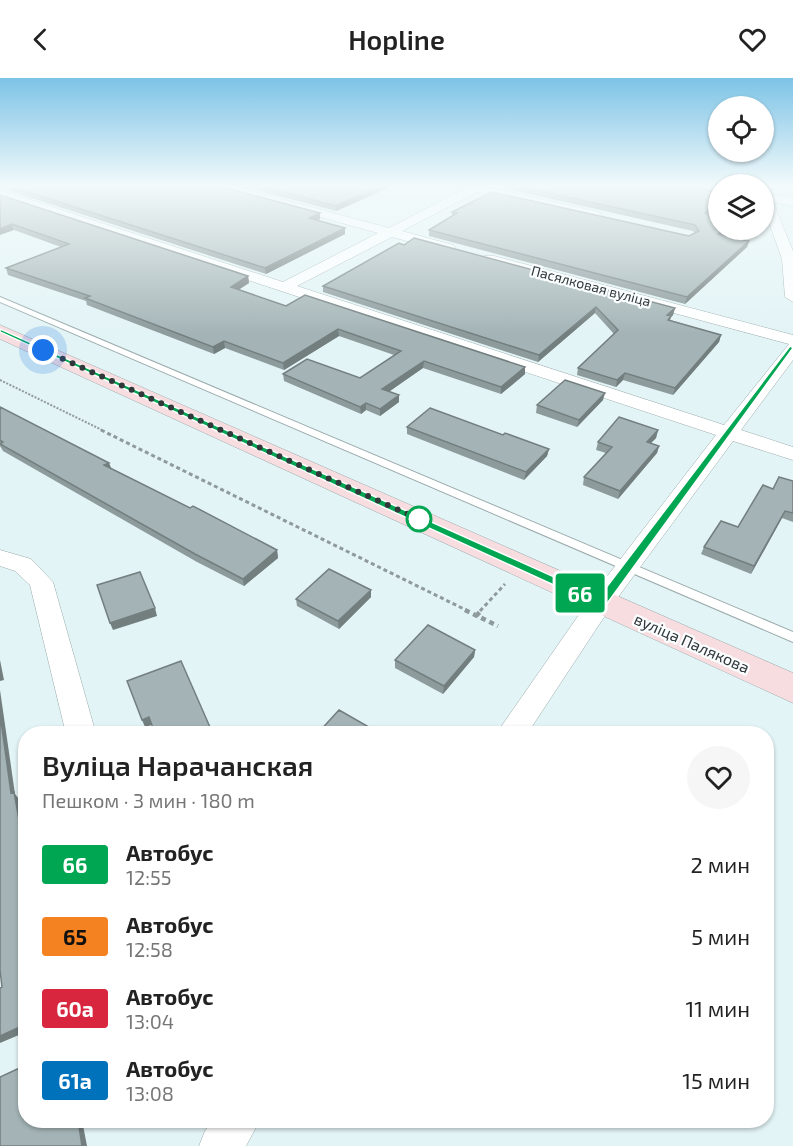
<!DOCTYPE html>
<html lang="ru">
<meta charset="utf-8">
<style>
:root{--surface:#fff;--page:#f6f6f6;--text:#222;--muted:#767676}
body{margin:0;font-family:"Exo 2",sans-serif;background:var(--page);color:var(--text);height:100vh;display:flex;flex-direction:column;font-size:22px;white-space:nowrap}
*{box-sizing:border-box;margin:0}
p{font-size:20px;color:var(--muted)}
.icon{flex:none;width:33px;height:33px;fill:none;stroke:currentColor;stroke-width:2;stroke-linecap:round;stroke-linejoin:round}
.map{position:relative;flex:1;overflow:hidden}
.side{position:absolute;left:18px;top:648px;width:756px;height:402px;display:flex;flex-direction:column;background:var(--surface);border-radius:24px;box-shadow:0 2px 4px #0004}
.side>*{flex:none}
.badge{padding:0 12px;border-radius:4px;font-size:21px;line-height:39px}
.controls{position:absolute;left:708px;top:18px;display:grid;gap:12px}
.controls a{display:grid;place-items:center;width:66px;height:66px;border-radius:50%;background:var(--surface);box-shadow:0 2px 4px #0004;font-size:30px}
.you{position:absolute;width:30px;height:30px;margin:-15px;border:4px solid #fff;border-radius:50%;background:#1a73e8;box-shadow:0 0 0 9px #1a73e833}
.map>.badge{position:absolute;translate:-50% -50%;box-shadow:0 0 0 3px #fff}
.round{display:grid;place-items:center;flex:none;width:63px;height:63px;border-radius:32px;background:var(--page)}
.summary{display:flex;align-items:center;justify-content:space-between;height:102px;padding:0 24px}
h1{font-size:28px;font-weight:600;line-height:45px}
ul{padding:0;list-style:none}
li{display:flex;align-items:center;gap:18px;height:72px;padding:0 24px}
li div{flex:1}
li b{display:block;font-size:22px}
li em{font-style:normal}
li .badge{min-width:66px;font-weight:700;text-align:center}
header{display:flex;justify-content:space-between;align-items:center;height:78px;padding:0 24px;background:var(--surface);font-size:27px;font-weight:600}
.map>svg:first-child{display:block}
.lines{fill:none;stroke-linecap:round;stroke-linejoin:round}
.lane-casing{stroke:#9babac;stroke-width:2}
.street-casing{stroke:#9babac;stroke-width:1}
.secondary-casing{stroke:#9babac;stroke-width:1}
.path-far2{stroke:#8e9a9b;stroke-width:2;stroke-dasharray:2 1.5;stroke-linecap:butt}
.path-far1{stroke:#8e9a9b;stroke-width:3;stroke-dasharray:4 3;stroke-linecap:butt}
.path{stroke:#8e9a9b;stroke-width:4.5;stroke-dasharray:5 4;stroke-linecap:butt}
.lane{fill:#fff;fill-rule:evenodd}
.street{fill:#fff;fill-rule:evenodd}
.secondary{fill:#f8dde0;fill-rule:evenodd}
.wall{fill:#8d9b9d}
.shaded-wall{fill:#737e7f}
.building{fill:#a4b4b6;stroke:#737e7f;stroke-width:1.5}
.line{fill:#00a651;stroke:#fff;stroke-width:1.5}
.walk{stroke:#313839;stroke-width:6;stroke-dasharray:0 10.8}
.stop-dot{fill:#fff;stroke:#00a651;stroke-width:3}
.labels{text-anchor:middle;stroke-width:4.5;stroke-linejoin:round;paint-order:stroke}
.far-street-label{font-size:14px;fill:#313839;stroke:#fbfeff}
.street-label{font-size:16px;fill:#313839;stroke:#fbfeff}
</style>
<header><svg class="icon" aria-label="back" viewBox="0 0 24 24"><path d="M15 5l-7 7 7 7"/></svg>Hopline<svg class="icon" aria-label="heart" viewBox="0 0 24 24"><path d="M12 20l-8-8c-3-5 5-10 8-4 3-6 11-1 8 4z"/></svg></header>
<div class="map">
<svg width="793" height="1068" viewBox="0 0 793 1068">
<rect width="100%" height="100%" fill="#e3f4f6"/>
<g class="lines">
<defs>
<path id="lane" d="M 0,219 L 793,554 L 793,564 L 0,224 Z"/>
<path id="street" d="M 210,107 L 229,107 L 389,150 L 464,111 L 455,107 L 477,107 L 599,134 L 601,137 L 599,140 L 595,141 L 477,114 L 402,153 L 453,167 L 455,170 L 453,173 L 448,174 L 392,159 L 297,208 L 724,347 L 789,266 L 484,184 L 482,181 L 484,178 L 494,178 L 793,257 L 793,282 L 741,352 L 793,369 L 793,382 L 733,363 L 610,530 L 527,656 L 496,656 L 592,518 L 716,357 L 0,120 L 0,112 L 283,204 L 378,155 L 212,109 Z
M 699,107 L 718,107 L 718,112 L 701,109 Z
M 764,111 L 770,116 L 793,120 L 793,128 L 773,124 L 793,173 L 793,224 L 785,219 L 782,181 L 764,130 Z
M 0,472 L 31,481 L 53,504 L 96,656 L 66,656 L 30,507 L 15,493 L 0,488 Z
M 213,1042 L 260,1042 L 246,1068 L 199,1068 L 205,1053 Z"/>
<path id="secondary" d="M 0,247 L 793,595 L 793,625 L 0,261 Z"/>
</defs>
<!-- lane casing -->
<use href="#lane" class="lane-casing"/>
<!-- street casing -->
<use href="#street" class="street-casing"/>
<!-- secondary casing -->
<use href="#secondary" class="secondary-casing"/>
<!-- path-far2 -->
<path class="path-far2" d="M 0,302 L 104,353"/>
<!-- path-far1 -->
<path class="path-far1" d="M 101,352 L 468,533
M 480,533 L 505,506"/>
<!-- path -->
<path class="path" d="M 465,532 L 498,548
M 476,538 L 482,532"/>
<!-- lane -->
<use href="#lane" class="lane"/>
<!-- street -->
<use href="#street" class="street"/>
<!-- secondary -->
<use href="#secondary" class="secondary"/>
</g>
<!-- wall -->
<path class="wall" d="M 0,107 L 215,107 L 320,141 L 317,142 L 345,156 L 266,196 L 1,110 Z
M 237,107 L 395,107 L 336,133 Z
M 498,107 L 699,107 L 697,110 L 718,127 L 709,136 L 718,152 L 727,152 L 721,157 L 749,163 L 747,169 L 685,226 L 429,158 L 429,152 L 452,138 L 452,134 L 689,158 L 695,155 L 693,153 L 508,111 L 508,109 Z
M 0,117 L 248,198 L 249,205 L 238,212 L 286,228 L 525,289 L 525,296 L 501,316 L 423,290 L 389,313 L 399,324 L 380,338 L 366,332 L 361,336 L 284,303 L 283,296 L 360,300 L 394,277 L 339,258 L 284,292 L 225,270 L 214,276 L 87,227 L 86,223 L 8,197 L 6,190 L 61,169 L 14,152 Z
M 323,208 L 675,230 L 673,237 L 671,239 L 670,242 L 721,257 L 719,264 L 673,317 L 623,302 L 616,309 L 577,297 L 578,290 L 614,256 L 595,235 L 538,284 L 323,214 Z
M 603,322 L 577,349 L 536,335 L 537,327 Z
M 0,329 L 111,391 L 190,430 L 277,472 L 278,480 L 244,508 L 197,484 L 3,373 L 0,368 Z
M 407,349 L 503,357 L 549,371 L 547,378 L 524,402 L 407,356 Z
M 658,352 L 656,360 L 651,365 L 659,368 L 657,375 L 618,421 L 583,407 L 584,399 L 606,375 L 596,372 L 598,364 Z
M 793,403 L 793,444 L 782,440 L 751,496 L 701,476 L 704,469 L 738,449 Z
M 371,519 L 339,551 L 297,528 L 296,521 Z
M 475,572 L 474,579 L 443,616 L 395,590 L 395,582 Z"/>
<!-- shaded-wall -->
<path class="shaded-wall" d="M 383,107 L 395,107 L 336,133 L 336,128 Z
M 718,123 L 718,127 L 704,141 L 705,135 Z
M 320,135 L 320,141 L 309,146 L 309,140 Z
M 12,146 L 14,152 L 0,157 L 0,151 Z
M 345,150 L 345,156 L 266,196 L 265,190 Z
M 723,152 L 727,152 L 716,162 L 718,156 Z
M 749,163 L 747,169 L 685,226 L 687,219 Z
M 248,198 L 249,205 L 232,216 L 231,209 Z
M 596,229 L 595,235 L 538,284 L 539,277 Z
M 675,230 L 673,237 L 671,239 L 669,245 L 667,237 Z
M 338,251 L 339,258 L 284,292 L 283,285 Z
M 721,257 L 719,264 L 673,317 L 675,310 Z
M 224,263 L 225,270 L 214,276 L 213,269 Z
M 424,283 L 423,290 L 383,318 L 382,311 Z
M 525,289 L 525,296 L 501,316 L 501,309 Z
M 625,295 L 623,302 L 616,309 L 617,302 Z
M 605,315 L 603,322 L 577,349 L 579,342 Z
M 399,317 L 399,324 L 380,338 L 380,331 Z
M 366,325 L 366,332 L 361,336 L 360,329 Z
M 658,352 L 656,360 L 645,371 L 647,364 Z
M 659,368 L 657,375 L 618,421 L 620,413 Z
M 549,371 L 547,378 L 524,402 L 526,394 Z
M 109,385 L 112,392 L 104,387 Z
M 785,433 L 782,440 L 751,496 L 754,488 Z
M 277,472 L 278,480 L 244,508 L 243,501 Z
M 371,512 L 371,519 L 339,551 L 338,543 Z
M 155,530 L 157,538 L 113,552 L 110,545 Z
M 475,572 L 474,579 L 443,616 L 444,608 Z
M 0,582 L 4,602 L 0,603 Z
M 0,612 L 15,716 L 19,721 L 26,758 L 26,780 L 11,715 L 0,636 Z
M 149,639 L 152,647 L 145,649 L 142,642 Z
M 26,946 L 26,954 L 0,965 L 0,958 Z
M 78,1042 L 82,1042 L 87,1068 L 82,1068 Z"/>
<!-- building -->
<path class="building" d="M 6,107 L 215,107 L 320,135 L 309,140 L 345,150 L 265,190 Z
M 257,107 L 383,107 L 336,128 Z
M 512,107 L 696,107 L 693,109 L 718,114 L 718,123 L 705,135 L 718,138 L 718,152 L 723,152 L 718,156 L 749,163 L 687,219 L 429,152 L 457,135 L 452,134 L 492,114 L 689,158 L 699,153 L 695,147 Z
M 0,117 L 248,198 L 231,209 L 286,228 L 305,217 L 525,289 L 501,309 L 424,283 L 382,311 L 399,317 L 380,331 L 366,325 L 360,329 L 283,296 L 307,281 L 360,300 L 401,273 L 338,251 L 283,285 L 224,263 L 213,269 L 85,220 L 90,218 L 6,190 L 69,166 L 12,146 L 0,151 Z
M 414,160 L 675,230 L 667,237 L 671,238 L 668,242 L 721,257 L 675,310 L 625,295 L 617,302 L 578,290 L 618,252 L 596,229 L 539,277 L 323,208 L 399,165 L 404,167 Z
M 565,302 L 605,315 L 579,342 L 537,327 Z
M 0,329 L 109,385 L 104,387 L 190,430 L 193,428 L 277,472 L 243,501 L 195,476 L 0,366 L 3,364 L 0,362 Z
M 430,330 L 503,357 L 505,355 L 549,371 L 526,394 L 407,349 Z
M 619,339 L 658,352 L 647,364 L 659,368 L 620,413 L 584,399 L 612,369 L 598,364 Z
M 779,399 L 793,403 L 793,435 L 785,433 L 754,488 L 704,469 L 721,443 L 738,449 L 763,407 L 773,411 Z
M 329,491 L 371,512 L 338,543 L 296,521 Z
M 140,494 L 155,530 L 110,545 L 97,507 Z
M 428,547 L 475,572 L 444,608 L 395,582 Z
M 181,583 L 213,656 L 155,656 L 149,639 L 142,642 L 127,603 Z
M 339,632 L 381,656 L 317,656 Z
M 0,636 L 11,715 L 14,714 L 26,780 L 26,946 L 0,958 L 0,910 L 2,909 L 0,892 Z
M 26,987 L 26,1042 L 78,1042 L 82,1068 L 0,1068 L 0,999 Z"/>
<!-- sky -->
<linearGradient id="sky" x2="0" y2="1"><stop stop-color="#7dc3e6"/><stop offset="0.42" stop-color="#f2fafb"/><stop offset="1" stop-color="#f2fafb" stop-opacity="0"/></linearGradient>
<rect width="793" height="256" fill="url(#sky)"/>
<!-- line -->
<path class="line" d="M 0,251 L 599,519 L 790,268 L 793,270 L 606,527 L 602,529 L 0,254 Z"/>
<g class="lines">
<!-- walk -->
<path class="walk" d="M 43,272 L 419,441"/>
</g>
<!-- markers -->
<circle class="stop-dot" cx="419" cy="441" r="12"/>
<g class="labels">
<!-- far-street labels -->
<g class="far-street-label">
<text transform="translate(591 208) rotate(15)" y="5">Пасялковая вуліца</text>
</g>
<!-- street labels -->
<g class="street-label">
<text transform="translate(692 565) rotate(24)" y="6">вуліца Палякова</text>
</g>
</g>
</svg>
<div class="controls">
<a><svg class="icon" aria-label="locate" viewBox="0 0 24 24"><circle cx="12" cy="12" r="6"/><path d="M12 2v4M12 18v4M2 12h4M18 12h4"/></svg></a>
<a><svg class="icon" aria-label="layers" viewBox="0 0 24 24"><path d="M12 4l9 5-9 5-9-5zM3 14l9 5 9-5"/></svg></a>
</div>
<div class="you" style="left:43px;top:272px"></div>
<b class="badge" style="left:580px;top:515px;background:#00a651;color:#fff">66</b>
<section class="side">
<div class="summary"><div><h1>Вуліца Нарачанская</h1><p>Пешком · 3 мин · 180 m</p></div><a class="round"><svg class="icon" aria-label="heart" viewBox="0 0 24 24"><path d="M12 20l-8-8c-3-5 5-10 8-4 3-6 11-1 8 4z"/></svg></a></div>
<ul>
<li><span class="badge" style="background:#00a651;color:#fff">66</span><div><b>Автобус</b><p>12:55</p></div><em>2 мин</em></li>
<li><span class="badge" style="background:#f58220;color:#111">65</span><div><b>Автобус</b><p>12:58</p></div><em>5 мин</em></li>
<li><span class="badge" style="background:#d7263d;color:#fff">60а</span><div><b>Автобус</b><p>13:04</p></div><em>11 мин</em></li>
<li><span class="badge" style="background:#0072bc;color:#fff">61а</span><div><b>Автобус</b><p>13:08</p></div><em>15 мин</em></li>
</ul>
</section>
</div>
